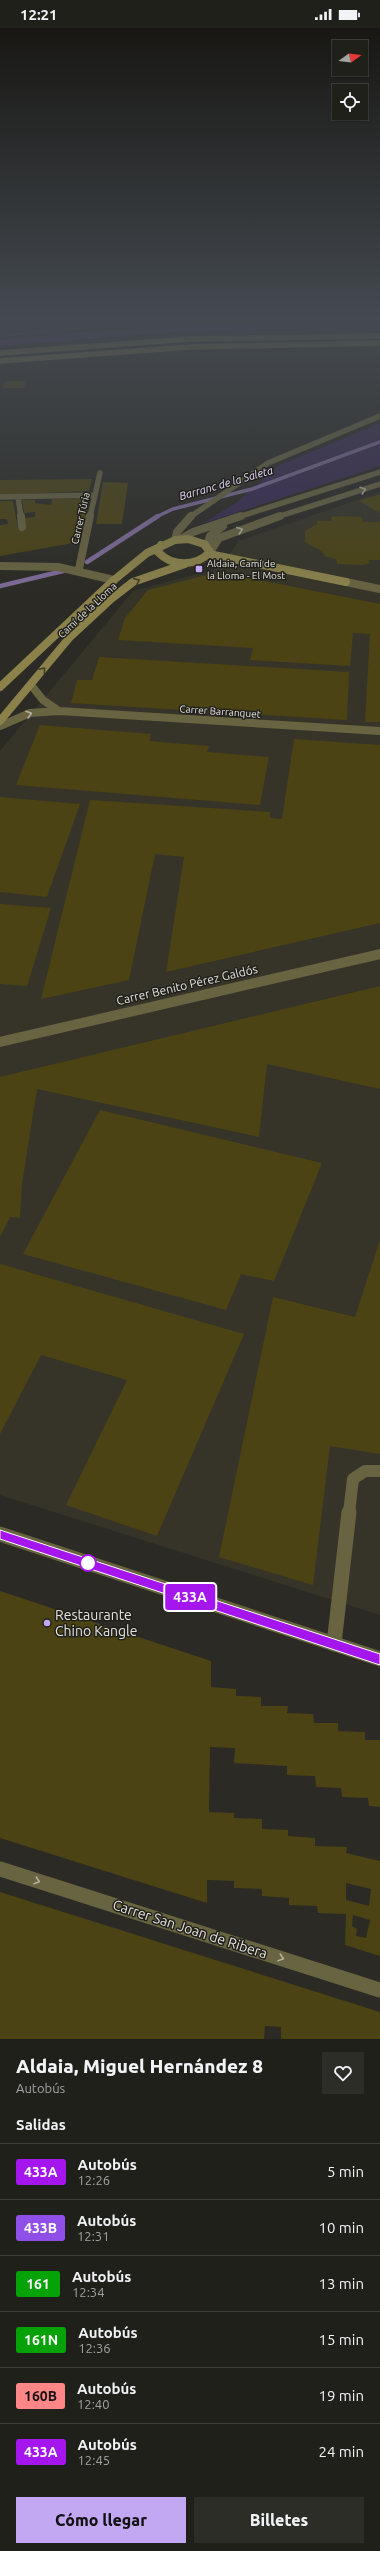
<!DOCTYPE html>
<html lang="es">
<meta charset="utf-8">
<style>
:root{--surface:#20201b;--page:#2d2d28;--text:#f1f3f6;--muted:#a2a3a3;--line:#3d3e3a;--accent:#c2a8f2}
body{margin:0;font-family:Ubuntu,sans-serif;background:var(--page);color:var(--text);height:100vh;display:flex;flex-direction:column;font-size:15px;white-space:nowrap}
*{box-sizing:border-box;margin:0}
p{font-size:13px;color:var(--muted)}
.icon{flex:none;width:22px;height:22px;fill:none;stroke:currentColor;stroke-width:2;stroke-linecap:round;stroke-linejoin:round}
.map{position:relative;height:2011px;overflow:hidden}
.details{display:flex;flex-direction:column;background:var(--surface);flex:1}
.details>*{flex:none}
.badge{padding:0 8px;border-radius:3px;font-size:14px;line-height:26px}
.needle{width:26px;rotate:75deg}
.controls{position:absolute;left:332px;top:12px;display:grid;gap:8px}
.controls a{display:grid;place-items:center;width:36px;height:36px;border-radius:0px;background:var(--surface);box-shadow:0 1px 3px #0004,0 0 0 1px var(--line);font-size:20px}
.map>.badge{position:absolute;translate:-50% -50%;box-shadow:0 0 0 2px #fff}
h2{padding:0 16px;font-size:15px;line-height:36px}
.round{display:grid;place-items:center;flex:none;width:42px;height:42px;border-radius:0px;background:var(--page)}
.overview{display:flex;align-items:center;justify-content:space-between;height:68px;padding:0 16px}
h1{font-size:19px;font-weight:800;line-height:30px}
.button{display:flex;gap:8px;margin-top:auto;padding:8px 16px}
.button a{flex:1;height:46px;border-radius:0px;background:var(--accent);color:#111;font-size:16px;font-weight:800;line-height:46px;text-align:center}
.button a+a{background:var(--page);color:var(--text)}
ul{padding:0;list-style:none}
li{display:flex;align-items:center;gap:12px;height:56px;padding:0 16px;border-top:1px solid var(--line)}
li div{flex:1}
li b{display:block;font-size:15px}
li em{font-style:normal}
li .badge{min-width:44px;font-weight:700;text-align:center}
.status{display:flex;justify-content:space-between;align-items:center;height:28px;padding:0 20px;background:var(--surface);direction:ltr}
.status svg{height:11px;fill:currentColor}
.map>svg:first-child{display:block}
.built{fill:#363428}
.green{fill:#3a2b53}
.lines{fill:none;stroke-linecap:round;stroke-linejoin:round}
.stream-far1{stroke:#7e6b98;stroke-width:3.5}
.stream{stroke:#7e6b98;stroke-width:4.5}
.canal{fill:#52377a;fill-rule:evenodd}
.building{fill:#4b4314;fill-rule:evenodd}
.path{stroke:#85847f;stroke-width:1.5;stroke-dasharray:1 1.5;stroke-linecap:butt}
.lane-far1{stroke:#686341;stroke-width:12}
.lane{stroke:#686341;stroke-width:15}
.street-far3{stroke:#686341;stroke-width:5.5}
.street-far2{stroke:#686341;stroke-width:8}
.street-far1{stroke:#686341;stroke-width:10}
.street{stroke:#686341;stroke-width:15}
.secondary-far1{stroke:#8b824b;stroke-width:5.5}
.secondary{stroke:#8b824b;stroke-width:8}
.oneway{stroke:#b2b0a0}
.oneway2{stroke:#413d29}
.line{fill:#a515ed;stroke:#fff}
.poi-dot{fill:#c2a8f2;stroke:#21201a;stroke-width:1.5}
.stop-dot{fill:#fff;stroke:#a515ed;stroke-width:2}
.labels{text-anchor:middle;stroke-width:3;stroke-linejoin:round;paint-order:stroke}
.far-street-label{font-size:10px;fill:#e4e3df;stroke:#21201a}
.far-poi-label{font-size:10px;fill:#e4e3df;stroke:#21201a;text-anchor:start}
.far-water-label{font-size:11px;font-style:italic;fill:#e4d7ff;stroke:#21201a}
.street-label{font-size:12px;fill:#e4e3df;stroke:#21201a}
.near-poi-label{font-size:14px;fill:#e4e3df;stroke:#21201a;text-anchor:start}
.near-street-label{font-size:14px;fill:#e4e3df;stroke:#21201a}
</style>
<div class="status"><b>12:21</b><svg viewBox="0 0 49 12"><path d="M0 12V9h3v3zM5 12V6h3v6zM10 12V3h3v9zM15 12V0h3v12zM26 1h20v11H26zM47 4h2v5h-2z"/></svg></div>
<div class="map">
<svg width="380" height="2011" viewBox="0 0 380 2011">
<rect width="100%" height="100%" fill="#2b2a24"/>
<!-- built -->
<path class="built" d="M 380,464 L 380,1587 L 0,1467 L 0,723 L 133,563 L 219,540 L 239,513 Z"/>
<!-- green -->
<path class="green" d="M 380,395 L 380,438 L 204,495 L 237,474 L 280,437 Z"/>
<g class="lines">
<!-- stream-far1 -->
<path class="stream-far1" d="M 156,489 L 173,481 L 252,461 L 380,414"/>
<!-- stream -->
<path class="stream" d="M 87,534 L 158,488
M 0,558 L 63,543"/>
<!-- canal -->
<path class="canal" d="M 332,293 L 380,294 L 380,300 L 190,303 L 0,318 L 0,312 C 111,300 221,294 332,293 Z"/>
</g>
<!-- building -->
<path class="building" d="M 5,353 L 26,353 L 24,360 L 3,360 Z
M 92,451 L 89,463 L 0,467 L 0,452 Z
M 103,454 L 128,455 L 122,496 L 96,496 Z
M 378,467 L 380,467 L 380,485 L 359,473 Z
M 88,470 L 88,474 L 84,474 L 87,482 L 86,489 L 79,514 L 0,528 L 0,497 L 8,496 L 7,491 L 0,491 L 0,473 L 13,473 L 18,501 L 26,500 L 25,490 L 35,489 L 35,484 L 24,485 L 22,472 L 35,472 L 35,475 L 51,477 L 52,471 Z
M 342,488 L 362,489 L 363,494 L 380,494 L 380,532 L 369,532 L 370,535 L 362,537 L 337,536 L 336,531 L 326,529 L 321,523 L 305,514 L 305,503 L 317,496 L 317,493 L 332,493 L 331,489 Z
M 218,544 L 380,576 L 380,694 L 365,694 L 370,606 L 353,605 L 350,638 L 250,632 L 253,620 L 118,612 L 125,590 L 148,562 Z
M 99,629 L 349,644 L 347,692 L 71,675 L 77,652 L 92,652 Z
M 40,697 L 151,706 L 149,713 L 209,718 L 207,724 L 269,729 L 260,777 L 16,757 Z
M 294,711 L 380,717 L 380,895 L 166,944 L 184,829 L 155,826 L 129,952 L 41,971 L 90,772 L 270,784 L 270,790 L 282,791 Z
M 0,769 L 80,776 L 47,869 L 0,864 Z
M 0,876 L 51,880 L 27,958 L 0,956 Z
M 380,958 L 380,1061 L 267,1036 L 259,1109 L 37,1061 L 22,1156 L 20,1190 L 10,1189 L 0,1209 L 0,1049 Z
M 100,1082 L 322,1135 L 274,1253 L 241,1246 L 226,1282 L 23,1226 Z
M 380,1212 L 380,1426 L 330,1418 L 313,1557 L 219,1529 L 273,1269 L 355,1289 Z
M 0,1236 L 244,1306 L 157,1508 L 66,1477 L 127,1352 L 41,1327 L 0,1406 Z
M 0,1563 L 211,1633 L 211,1659 L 236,1661 L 236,1668 L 261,1669 L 261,1678 L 288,1678 L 287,1685 L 313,1686 L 314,1695 L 338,1695 L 338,1703 L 365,1704 L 365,1712 L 380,1712 L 380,1779 L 369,1778 L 368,1770 L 342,1769 L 341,1760 L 316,1759 L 315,1748 L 287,1747 L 287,1738 L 234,1735 L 235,1720 L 210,1719 L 209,1784 L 234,1785 L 234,1790 L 262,1791 L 262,1801 L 288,1802 L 288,1808 L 315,1810 L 315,1818 L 347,1819 L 346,1825 L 380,1833 L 380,1928 L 345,1917 L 346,1886 L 318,1885 L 317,1878 L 289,1877 L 289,1870 L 262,1868 L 262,1861 L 234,1860 L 234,1853 L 207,1852 L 207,1875 L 0,1810 ZM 346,1855 L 371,1861 L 369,1878 L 346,1872 ZM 353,1887 L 370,1892 L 366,1910 L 356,1908 L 357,1901 L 352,1898 Z
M 0,1864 L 380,1984 L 380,2011 L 281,2011 L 281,1999 L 265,1998 L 264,2011 L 0,2011 Z"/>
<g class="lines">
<!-- path -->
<path class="path" d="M 195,293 L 199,288
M 0,308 L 93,299 L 195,294 L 380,293"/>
<!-- lane-far1 -->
<path class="lane-far1" d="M 349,1485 L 353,1451 L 365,1443 L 380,1443"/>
<!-- lane -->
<path class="lane" d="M 334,1616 L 349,1484"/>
<!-- street-far3 -->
<path class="street-far3" d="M 0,469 L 95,467
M 18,469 L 21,489
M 90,489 L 100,445
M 190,489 L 268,435 L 380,388
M 238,489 L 380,444
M 277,489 L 380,456"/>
<!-- street-far2 -->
<path class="street-far2" d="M 21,488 L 22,499
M 181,511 L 193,504 L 241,488
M 175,512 L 177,504 L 191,488
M 207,518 L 210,508 L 223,498
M 210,524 L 219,510 L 280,488
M 0,538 L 58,539 L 114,552
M 79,541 L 90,488
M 346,554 L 380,561
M 31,657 L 43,672 L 59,683
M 0,698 L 30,685 L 59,683 L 380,703"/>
<!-- street-far1 -->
<path class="street-far1" d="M 0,1014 L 380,926"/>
<!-- street -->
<path class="street" d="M 0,1506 L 380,1631
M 0,1841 L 380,1962"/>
<!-- secondary-far1 -->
<path class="secondary-far1" d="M 0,325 L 190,311 L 380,308
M 0,333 L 190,319 L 380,315"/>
<!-- secondary -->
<path class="secondary" d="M 188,511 L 204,516 L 210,524 C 196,539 172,539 158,524 L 160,519 L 175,512 Z
M 160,519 L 161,517
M 209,526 L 346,554
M 0,659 L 114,552 L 147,525 L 160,519
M 0,693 L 70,609 L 111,571 L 133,554 L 185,536"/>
</g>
<!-- one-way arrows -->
<defs><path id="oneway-chevron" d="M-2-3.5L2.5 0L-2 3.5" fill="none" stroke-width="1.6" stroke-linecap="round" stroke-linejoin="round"/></defs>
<g class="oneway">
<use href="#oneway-chevron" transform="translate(363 462) rotate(-18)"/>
<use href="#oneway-chevron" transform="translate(240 502) rotate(-20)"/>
<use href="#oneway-chevron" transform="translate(29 686) rotate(-16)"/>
<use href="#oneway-chevron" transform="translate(37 1853) rotate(18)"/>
<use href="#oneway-chevron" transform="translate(281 1930) rotate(18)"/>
</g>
<g class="oneway2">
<use href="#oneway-chevron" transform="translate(137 553) rotate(-24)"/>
<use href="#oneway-chevron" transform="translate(43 642) rotate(-50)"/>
</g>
<!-- sky -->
<linearGradient id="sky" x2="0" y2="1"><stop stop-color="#181714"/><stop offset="0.51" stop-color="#444a50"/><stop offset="1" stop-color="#444a50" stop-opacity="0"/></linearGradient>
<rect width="380" height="569" fill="url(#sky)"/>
<!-- line -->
<path class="line" d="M 0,1502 L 380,1626 L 380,1637 L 0,1511 Z"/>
<!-- markers -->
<g class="poi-dot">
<rect x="195" y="537" width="8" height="8" rx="2"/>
<circle cx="47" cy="1595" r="4"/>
</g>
<circle class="stop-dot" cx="88" cy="1535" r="8"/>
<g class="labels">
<!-- far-street labels -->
<g class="far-street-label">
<text transform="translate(80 490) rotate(-77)" y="4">Carrer Túria</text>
<text transform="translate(87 582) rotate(-43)" y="4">Camí de la Lloma</text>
<text transform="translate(220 683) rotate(4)" y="4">Carrer Barranquet</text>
</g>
<!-- far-poi labels -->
<g class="far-poi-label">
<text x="207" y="539">Aldaia, Camí de<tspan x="207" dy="12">la Lloma - El Most</tspan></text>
</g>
<!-- far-water labels -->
<g class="far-water-label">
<text transform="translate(226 455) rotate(-16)" y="4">Barranc de la Saleta</text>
</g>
<!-- street labels -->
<g class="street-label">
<text transform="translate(187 957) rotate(-13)" y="4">Carrer Benito Pérez Galdós</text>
</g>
<!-- near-poi labels -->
<g class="near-poi-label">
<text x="55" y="1592">Restaurante<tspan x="55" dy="16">Chino Kangle</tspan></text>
</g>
<!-- near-street labels -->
<g class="near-street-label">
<text transform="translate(190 1901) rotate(18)" y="5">Carrer San Joan de Ribera</text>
</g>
</g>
</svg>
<div class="controls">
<a><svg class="needle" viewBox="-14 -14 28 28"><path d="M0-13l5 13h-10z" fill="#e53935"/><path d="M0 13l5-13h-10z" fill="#a2a3a3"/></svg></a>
<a><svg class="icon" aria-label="locate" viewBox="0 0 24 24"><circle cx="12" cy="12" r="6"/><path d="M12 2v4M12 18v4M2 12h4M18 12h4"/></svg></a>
</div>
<b class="badge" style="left:190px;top:1569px;background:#a515ed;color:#fff">433A</b>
</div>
<section class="details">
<div class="overview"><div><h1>Aldaia, Miguel Hernández 8</h1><p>Autobús</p></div><a class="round"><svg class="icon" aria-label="heart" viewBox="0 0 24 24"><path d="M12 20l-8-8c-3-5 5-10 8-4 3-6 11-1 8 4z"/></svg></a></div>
<h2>Salidas</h2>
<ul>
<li><span class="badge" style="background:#a515ed;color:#fff">433A</span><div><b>Autobús</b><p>12:26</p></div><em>5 min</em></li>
<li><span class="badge" style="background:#8f4fe8;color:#fff">433B</span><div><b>Autobús</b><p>12:31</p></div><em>10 min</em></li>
<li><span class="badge" style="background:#06a308;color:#fff">161</span><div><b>Autobús</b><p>12:34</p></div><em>13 min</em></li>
<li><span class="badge" style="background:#06a308;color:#fff">161N</span><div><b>Autobús</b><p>12:36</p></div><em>15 min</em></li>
<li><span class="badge" style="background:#fe8686;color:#111">160B</span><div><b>Autobús</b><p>12:40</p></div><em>19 min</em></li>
<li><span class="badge" style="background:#a515ed;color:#fff">433A</span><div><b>Autobús</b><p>12:45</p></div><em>24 min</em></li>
</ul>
<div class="button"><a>Cómo llegar</a><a>Billetes</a></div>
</section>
